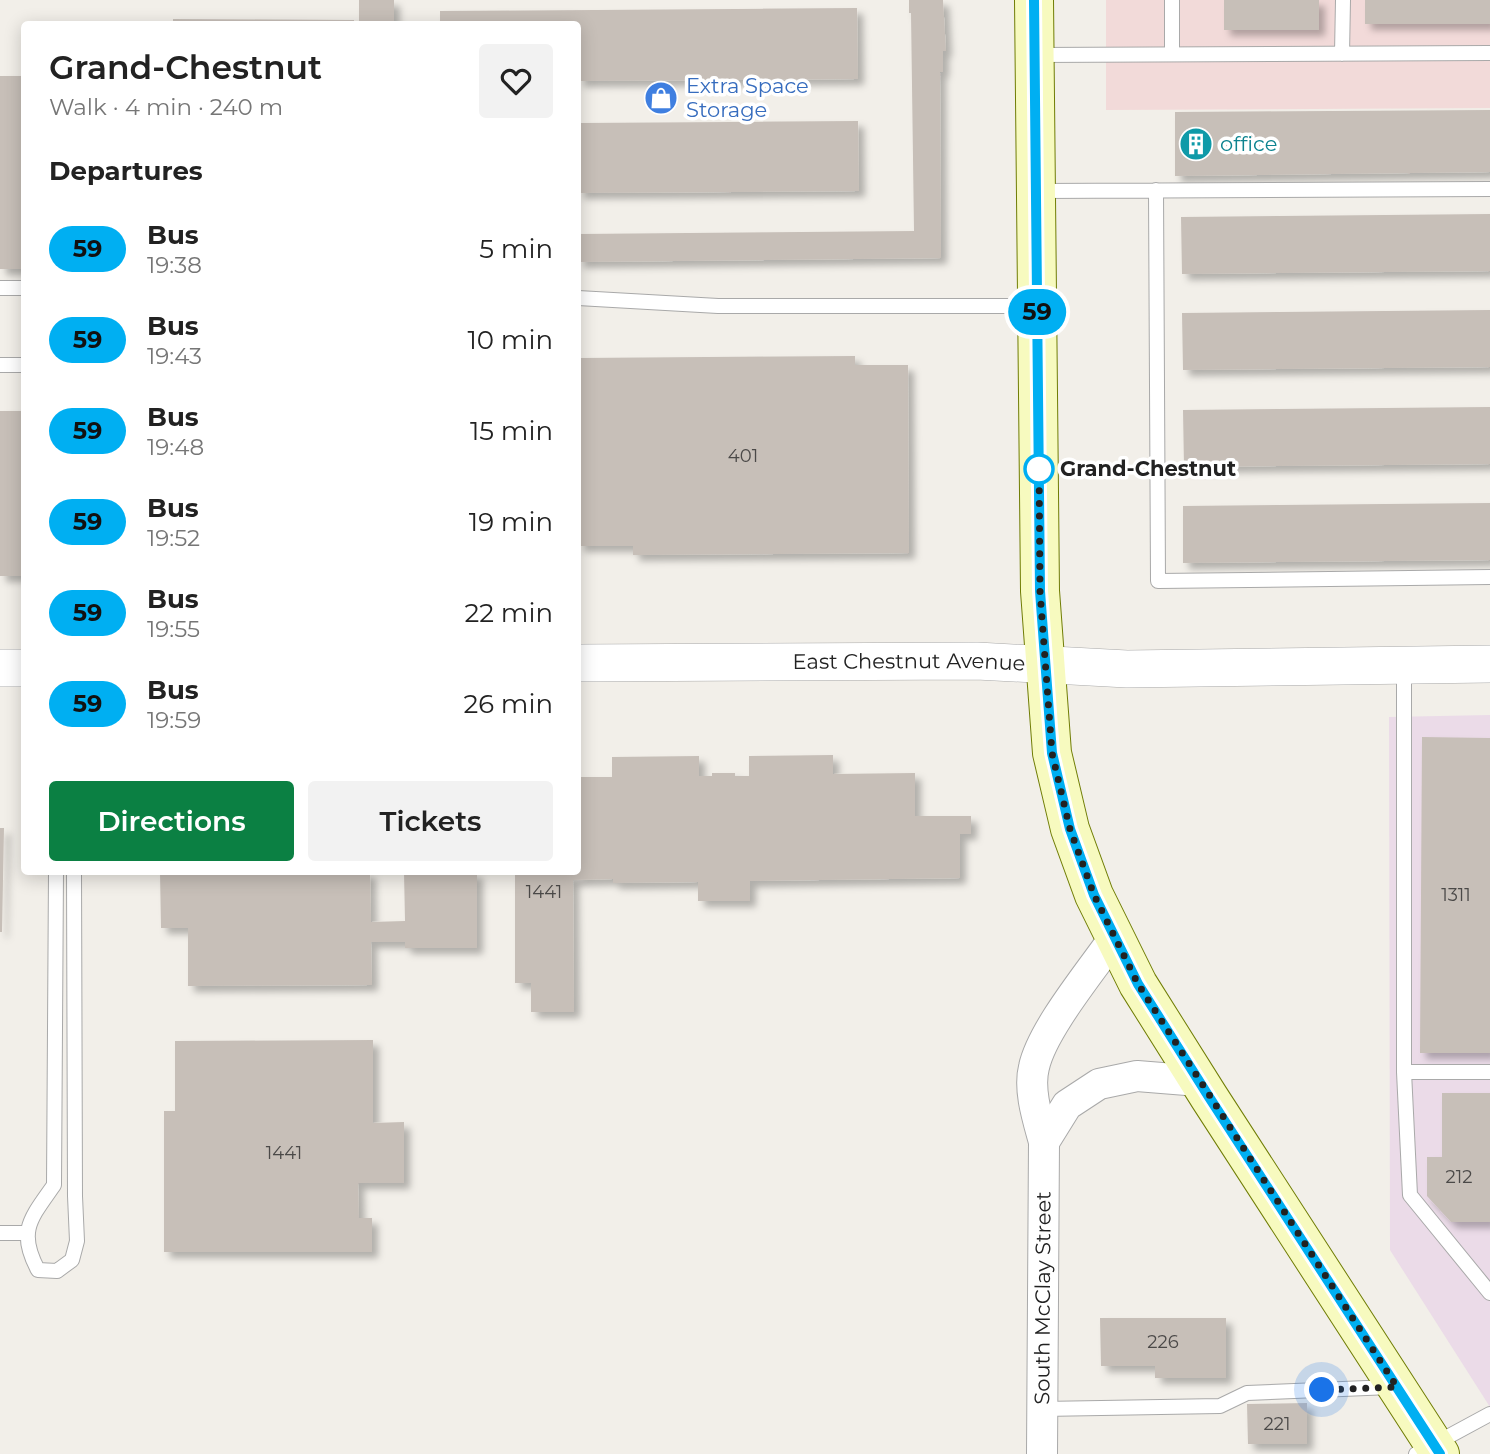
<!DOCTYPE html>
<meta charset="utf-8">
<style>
:root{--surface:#fff;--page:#f2f2f2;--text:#222;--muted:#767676;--accent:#0b8043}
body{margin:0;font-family:Montserrat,sans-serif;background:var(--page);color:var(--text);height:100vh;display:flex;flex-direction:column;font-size:26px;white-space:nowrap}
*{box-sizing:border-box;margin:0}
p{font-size:23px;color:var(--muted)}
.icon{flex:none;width:38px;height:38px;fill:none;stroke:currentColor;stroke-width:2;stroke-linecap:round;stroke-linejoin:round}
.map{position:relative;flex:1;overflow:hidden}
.details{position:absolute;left:21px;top:21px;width:560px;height:854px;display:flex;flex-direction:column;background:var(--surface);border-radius:7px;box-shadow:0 4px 18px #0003}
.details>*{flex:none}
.badge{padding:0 14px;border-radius:23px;font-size:24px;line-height:46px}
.you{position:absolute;width:35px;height:35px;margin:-18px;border:5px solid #fff;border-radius:50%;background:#1a73e8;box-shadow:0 0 0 10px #1a73e833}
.map>.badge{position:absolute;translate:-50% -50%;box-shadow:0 0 0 4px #fff}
h2{padding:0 28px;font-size:26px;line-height:63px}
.round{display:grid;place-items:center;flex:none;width:74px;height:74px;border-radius:7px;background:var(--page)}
.head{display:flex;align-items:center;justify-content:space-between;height:119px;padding:0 28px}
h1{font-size:33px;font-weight:600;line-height:52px}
.action{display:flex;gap:14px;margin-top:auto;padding:14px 28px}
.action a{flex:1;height:80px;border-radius:7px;background:var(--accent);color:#fff;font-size:28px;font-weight:600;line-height:80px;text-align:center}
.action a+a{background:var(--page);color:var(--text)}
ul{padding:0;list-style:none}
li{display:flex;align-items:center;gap:21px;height:91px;padding:0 28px}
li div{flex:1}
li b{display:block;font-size:26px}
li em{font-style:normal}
li .badge{min-width:77px;font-weight:700;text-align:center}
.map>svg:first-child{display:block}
.commercial{fill:#f2dad9}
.industrial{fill:#ebdbe8}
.building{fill:#c7bfb8;filter:url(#shadow)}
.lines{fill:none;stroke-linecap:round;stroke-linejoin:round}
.service-casing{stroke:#a9a9a9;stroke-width:16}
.minor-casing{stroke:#a9a9a9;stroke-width:32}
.tertiary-casing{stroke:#a9a9a9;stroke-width:38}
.secondary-casing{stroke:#707d05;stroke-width:40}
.service{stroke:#fff;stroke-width:14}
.minor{stroke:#fff;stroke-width:30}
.tertiary{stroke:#fff;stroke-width:37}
.secondary{stroke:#f7fabf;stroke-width:38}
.line-casing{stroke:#fff;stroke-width:16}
.line{stroke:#00aff2;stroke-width:10}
.walk{stroke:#222;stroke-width:7;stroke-dasharray:0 12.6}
.stop-dot{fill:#fff;stroke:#00aff2;stroke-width:3.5}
.labels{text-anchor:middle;stroke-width:7;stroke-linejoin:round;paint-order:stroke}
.number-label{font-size:18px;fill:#4b4948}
.shop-label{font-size:21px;fill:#366cbe;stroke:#fff;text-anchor:start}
.culture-label{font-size:21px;fill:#0d838f;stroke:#fff;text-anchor:start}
.stop-label{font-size:21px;font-weight:bold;fill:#222;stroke:#fff;text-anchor:start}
.street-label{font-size:21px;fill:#222;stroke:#fff}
</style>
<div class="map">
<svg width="1490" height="1454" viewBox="0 0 1490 1454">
<defs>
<filter id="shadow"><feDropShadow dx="6" dy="6" stdDeviation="3.5" flood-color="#0004"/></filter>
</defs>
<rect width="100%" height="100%" fill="#f2efe9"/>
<!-- commercial -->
<path class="commercial" d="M 1106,0 L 1490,0 L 1490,108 L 1106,110 Z"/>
<!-- industrial -->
<path class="industrial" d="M 1490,715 L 1490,1407 L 1390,1250 L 1389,717 Z"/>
<!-- building -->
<path class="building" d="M 359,0 L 394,0 L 394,24 L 359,24 Z
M 909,0 L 943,0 L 946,51 L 943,51 L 943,72 L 940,72 L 941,258 L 578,262 L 578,234 L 914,231 L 911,13 L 909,13 Z
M 1224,0 L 1319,0 L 1319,30 L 1224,30 Z
M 1365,0 L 1490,0 L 1490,24 L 1365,24 Z
M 857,8 L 858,79 L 578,81 L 578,24 L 440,24 L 440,11 Z
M 173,19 L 354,20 L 354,24 L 173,24 Z
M 0,76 L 24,76 L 24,269 L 0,269 Z
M 1490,110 L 1490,172 L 1175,176 L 1175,112 Z
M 858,121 L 859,191 L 578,193 L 578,123 Z
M 1490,214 L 1490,271 L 1182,274 L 1181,217 Z
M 1490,310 L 1490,367 L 1183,370 L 1182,313 Z
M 855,356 L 855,365 L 908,365 L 909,553 L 633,555 L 633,546 L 578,546 L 578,358 Z
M 1490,407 L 1490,464 L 1184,467 L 1183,410 Z
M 0,411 L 24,411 L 24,576 L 0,576 Z
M 1490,503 L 1490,560 L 1183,563 L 1183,506 Z
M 1422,737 L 1490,738 L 1490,1053 L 1420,1053 Z
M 833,755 L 833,774 L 915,773 L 915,816 L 971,816 L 971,834 L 960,834 L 960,878 L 750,881 L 750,901 L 698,901 L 698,882 L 613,883 L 613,879 L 573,880 L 574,1012 L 531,1012 L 531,983 L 515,983 L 515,872 L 578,872 L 578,777 L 612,777 L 612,757 L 699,756 L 699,776 L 712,776 L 712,773 L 735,773 L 735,776 L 749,776 L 749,756 Z
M 0,828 L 4,828 L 2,932 L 0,932 Z
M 160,872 L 370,872 L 371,922 L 405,921 L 404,872 L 477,872 L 477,948 L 405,948 L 405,942 L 371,942 L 372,985 L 188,986 L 188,928 L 161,928 Z
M 373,1040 L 373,1123 L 404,1122 L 404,1183 L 358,1183 L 359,1218 L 372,1218 L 372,1252 L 164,1252 L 164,1111 L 175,1111 L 175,1041 Z
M 1442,1093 L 1490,1093 L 1490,1222 L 1451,1222 L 1427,1196 L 1427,1157 L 1442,1157 Z
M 1100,1318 L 1226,1318 L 1226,1378 L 1155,1378 L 1155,1366 L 1101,1366 Z
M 1307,1403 L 1307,1444 L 1248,1444 L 1247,1404 Z"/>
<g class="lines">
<defs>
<path id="service" d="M 1172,54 L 1172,0
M 1342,54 L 1343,0
M 1036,55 L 1490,53
M 1156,190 L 1158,581 L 1490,577
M 1038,191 L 1490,189
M 0,288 L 24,288
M 578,298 L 718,306 L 1034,306
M 0,365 L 24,365
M 1404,665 L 1404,1072 L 1490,1072
M 56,872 L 54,1185 C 31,1218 17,1231 38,1270 L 57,1271 L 72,1260 L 77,1241 L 75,1196 L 74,872
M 1404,1072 L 1410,1195 L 1490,1293
M 0,1233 L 26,1233
M 1042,1409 L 1220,1406 L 1247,1393 L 1391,1387
M 1416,1454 L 1490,1414"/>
<g id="minor">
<path d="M 1044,1142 L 1067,1105 L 1099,1084 L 1137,1076 L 1199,1081"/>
<path id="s1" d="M 1042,1454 L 1044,1142 C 1038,1120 1028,1090 1034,1067 C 1042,1030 1091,971 1114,938"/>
</g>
<g id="tertiary">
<path id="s2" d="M 578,663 L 977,661 L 1127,669 L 1490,664"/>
<path d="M 0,668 L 24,668"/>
</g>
<path id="secondary" d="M 1034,0 L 1040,591 L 1052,753 L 1070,829 L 1094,895 L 1138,984 L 1209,1097 L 1440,1454"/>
</defs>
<!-- service casing -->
<use href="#service" class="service-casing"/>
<!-- minor casing -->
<use href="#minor" class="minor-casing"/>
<!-- tertiary casing -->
<use href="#tertiary" class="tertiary-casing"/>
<!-- secondary casing -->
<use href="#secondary" class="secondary-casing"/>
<!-- service -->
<use href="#service" class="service"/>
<!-- minor -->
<use href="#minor" class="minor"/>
<!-- tertiary -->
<use href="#tertiary" class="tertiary"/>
<!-- secondary -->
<use href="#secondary" class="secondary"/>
</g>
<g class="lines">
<defs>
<path id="line" d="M 1034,0 L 1040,591 L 1052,753 L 1070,829 L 1094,895 L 1138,984 L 1209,1097 L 1440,1454"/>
</defs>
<!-- line casing -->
<use href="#line" class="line-casing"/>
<!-- line -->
<use href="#line" class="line"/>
<!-- walk -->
<path class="walk" d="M 1039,469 L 1039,461 L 1040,591 L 1052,753 L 1070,829 L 1094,895 L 1138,984 L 1397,1387 L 1322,1390"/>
</g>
<!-- icons -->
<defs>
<symbol id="shop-disc" viewBox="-11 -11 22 22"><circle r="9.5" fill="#3f7fe0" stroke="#fff"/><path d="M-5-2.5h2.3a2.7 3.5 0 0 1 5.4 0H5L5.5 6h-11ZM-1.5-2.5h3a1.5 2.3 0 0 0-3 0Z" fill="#fff"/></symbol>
<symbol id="building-disc" viewBox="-11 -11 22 22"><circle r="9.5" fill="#0f9aa8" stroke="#fff"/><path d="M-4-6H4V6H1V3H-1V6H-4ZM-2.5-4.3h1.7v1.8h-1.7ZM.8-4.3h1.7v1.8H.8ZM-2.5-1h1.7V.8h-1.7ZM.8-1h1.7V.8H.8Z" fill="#fff"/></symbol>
</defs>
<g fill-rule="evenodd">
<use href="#shop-disc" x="642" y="79" width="38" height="38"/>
<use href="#building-disc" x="1177" y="125" width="38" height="38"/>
</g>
<!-- markers -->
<circle class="stop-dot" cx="1039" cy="469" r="14"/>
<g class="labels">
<!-- number labels -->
<g class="number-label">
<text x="743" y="462">401</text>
<text x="544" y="898">1441</text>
<text x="1456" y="901">1311</text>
<text x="284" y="1159">1441</text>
<text x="1459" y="1183">212</text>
<text x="1163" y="1348">226</text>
<text x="1277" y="1430">221</text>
</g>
<!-- shop labels -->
<g class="shop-label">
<text x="686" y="93">Extra Space<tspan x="686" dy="24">Storage</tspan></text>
</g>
<!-- culture labels -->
<g class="culture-label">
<text x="1220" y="151">office</text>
</g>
<!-- stop labels -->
<g class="stop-label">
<text x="1060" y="476">Grand-Chestnut</text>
</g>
<!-- street labels -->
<g class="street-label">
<text dy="7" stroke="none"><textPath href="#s2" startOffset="331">East Chestnut Avenue</textPath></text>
<text dy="7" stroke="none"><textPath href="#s1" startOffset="156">South McClay Street</textPath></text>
</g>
</g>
</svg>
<div class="you" style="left:1322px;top:1390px"></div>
<b class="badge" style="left:1037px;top:312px;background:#00aff2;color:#111">59</b>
<section class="details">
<div class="head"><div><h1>Grand-Chestnut</h1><p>Walk · 4 min · 240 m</p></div><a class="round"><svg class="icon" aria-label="heart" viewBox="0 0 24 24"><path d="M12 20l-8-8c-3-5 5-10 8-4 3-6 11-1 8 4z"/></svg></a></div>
<h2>Departures</h2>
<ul>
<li><span class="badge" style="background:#00aff2;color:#111">59</span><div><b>Bus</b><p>19:38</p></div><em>5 min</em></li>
<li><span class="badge" style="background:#00aff2;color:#111">59</span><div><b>Bus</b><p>19:43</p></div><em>10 min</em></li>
<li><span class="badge" style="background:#00aff2;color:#111">59</span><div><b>Bus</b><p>19:48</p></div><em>15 min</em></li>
<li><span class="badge" style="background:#00aff2;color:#111">59</span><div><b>Bus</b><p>19:52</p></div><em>19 min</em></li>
<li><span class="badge" style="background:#00aff2;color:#111">59</span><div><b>Bus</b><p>19:55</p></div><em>22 min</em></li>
<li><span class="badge" style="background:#00aff2;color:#111">59</span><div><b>Bus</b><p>19:59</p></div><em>26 min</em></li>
</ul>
<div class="action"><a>Directions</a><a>Tickets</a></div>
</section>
</div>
